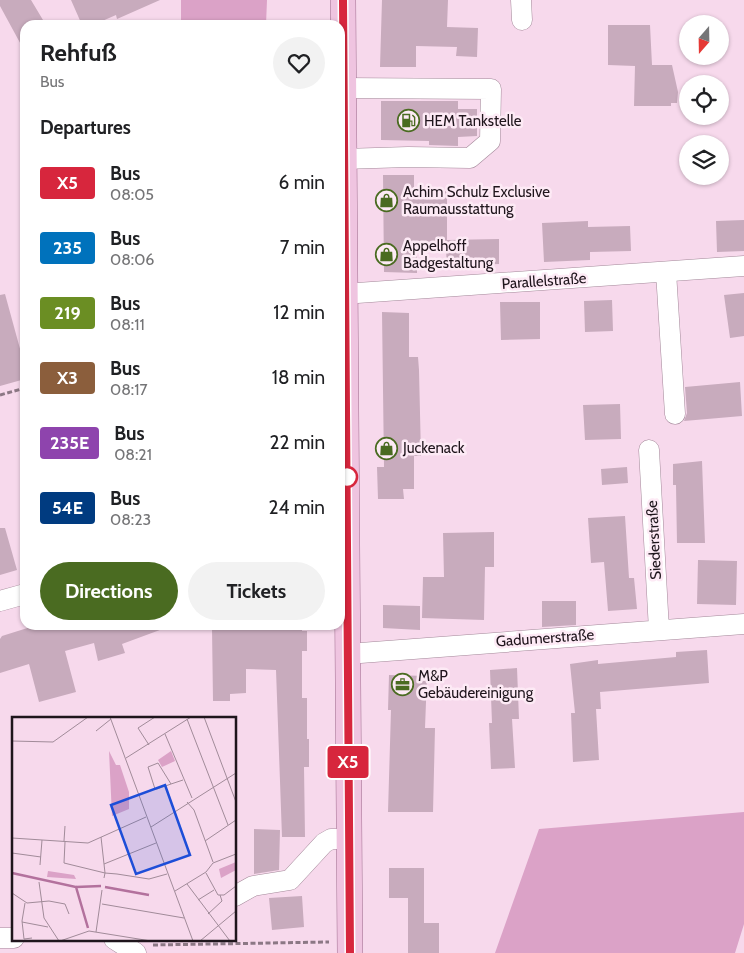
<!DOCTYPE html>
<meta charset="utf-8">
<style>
:root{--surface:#fff;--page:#f2f2f2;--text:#202124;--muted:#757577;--accent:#4a6b21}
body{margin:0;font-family:Cabin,sans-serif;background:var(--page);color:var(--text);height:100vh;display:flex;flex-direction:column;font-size:19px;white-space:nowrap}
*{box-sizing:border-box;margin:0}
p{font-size:16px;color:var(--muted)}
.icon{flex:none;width:28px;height:28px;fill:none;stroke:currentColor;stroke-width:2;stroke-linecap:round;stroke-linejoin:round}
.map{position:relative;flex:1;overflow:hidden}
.sheet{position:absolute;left:20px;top:20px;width:325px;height:610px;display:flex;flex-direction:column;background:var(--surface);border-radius:15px;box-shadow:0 1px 4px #0004}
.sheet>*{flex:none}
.badge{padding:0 10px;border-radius:4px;font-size:18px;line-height:32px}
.needle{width:32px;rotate:200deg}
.controls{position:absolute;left:679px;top:15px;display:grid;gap:10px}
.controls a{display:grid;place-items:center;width:50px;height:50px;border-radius:50%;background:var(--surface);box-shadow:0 1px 4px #0004;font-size:25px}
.map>.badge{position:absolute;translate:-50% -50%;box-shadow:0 0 0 2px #fff}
h2{padding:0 20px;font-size:19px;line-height:45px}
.round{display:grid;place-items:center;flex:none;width:52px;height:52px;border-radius:26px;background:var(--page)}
.overview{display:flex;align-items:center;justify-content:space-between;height:85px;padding:0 20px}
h1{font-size:24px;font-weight:800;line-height:38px}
.primary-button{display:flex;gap:10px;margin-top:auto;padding:10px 20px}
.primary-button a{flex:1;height:58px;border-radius:30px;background:var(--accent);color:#fff;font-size:20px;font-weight:800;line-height:58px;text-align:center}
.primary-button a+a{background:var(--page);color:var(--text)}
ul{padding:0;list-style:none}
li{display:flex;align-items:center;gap:15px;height:65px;padding:0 20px}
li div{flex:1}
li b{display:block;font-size:19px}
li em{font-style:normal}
li .badge{min-width:55px;font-weight:700;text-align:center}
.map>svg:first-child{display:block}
.green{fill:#dba2c7}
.building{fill:#c8abbd}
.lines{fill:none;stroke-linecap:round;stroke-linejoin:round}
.minor-casing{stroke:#a38899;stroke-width:21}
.major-casing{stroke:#9f6d8e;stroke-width:26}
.path{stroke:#8c7885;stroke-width:3;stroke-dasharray:5 2.5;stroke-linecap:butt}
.minor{stroke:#fff;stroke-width:20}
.major{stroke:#efc4e0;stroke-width:25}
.line-casing{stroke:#fff;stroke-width:11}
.line{stroke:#d7263d;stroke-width:8}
.stop-dot{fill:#fff;stroke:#d7263d;stroke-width:2.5}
.labels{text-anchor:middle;stroke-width:5;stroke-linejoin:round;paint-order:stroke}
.poi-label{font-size:15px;fill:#1f151c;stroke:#fdeaf5;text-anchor:start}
.street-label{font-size:15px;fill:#1f151c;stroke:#fdeaf5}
.inset-river{fill:none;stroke:#b3719d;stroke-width:2.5}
.inset-road{fill:none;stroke:#a18b99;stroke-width:1}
.view{fill:#1d4ed8;fill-opacity:0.15;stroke:#1d4ed8;stroke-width:2.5}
.inset-edge{fill:none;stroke:#1f151c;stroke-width:2.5}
</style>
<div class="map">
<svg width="744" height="953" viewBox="0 0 744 953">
<rect width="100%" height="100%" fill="#f7d9ec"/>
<!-- green -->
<path class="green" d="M 181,0 L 267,0 L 266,25 L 181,25 Z
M 744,812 L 744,924 L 735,953 L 495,953 L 539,829 Z"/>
<!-- building -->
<path class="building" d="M 0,0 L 31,0 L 46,25 L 25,25 L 25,52 L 0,6 Z
M 71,0 L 160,0 L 117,19 L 116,15 L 93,25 L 82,25 Z
M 382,0 L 448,0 L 447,27 L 478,28 L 477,57 L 456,56 L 457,47 L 416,46 L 416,67 L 380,67 Z
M 608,25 L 650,25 L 652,65 L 672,65 L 678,92 L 677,103 L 671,103 L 671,106 L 634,106 L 635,66 L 608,65 Z
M 381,101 L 458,101 L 458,109 L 477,109 L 477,136 L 458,137 L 458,146 L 429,145 L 429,141 L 381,140 Z
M 383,175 L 414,175 L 414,191 L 447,191 L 447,240 L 499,239 L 499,264 L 447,266 L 446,250 L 417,251 L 417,273 L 384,272 Z
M 744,220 L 744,251 L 717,252 L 716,221 Z
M 588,221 L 588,227 L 630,226 L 631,251 L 590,252 L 590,260 L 544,262 L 542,223 Z
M 744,293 L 744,336 L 730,338 L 724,295 Z
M 5,294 L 25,367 L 25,379 L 0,386 L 0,295 Z
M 612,300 L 613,331 L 585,332 L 584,301 Z
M 500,302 L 540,302 L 540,339 L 501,340 Z
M 382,312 L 409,313 L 409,357 L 418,357 L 419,370 L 421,456 L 414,456 L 414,489 L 403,489 L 404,499 L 378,499 L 377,467 L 384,467 Z
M 740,382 L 742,416 L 684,421 L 687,413 L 685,387 Z
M 620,404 L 621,439 L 585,440 L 583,405 Z
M 702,461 L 705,543 L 677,543 L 676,485 L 673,485 L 673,464 Z
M 627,467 L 628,483 L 602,485 L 601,469 Z
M 625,516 L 629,578 L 634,578 L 637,609 L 608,611 L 604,562 L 591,563 L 588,518 Z
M 0,528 L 5,528 L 17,570 L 0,575 Z
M 494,532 L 494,567 L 485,567 L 484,620 L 422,618 L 423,577 L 444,577 L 443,533 Z
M 698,560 L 737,561 L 736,605 L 697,604 Z
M 542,601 L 576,601 L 576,625 L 542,627 Z
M 383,605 L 420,606 L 420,630 L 383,628 Z
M 37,625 L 167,625 L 168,627 L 122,644 L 125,653 L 98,661 L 94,643 L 65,651 L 76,692 L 39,702 L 29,664 L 0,673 L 0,639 L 2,636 Z
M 229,625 L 302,625 L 302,631 L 307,631 L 307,651 L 302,651 L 302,698 L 307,698 L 307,739 L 309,739 L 309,767 L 304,767 L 305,837 L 282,837 L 276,670 L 246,669 L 246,693 L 230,694 L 230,701 L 213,701 L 212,628 L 229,628 Z
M 707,650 L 709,683 L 600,692 L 601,709 L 596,709 L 599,760 L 573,762 L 571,713 L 575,713 L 570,664 L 598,660 L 598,664 L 676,657 L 676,652 Z
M 517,668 L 519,719 L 512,719 L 515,768 L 491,769 L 489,723 L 492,723 L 490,670 Z
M 389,675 L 427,676 L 425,728 L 435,728 L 433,812 L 388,812 L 391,710 L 388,710 Z
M 254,829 L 280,830 L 279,870 L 254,874 Z
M 389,868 L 424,868 L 424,923 L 439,923 L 439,953 L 408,953 L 408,898 L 389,898 Z
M 302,896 L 304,927 L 272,930 L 269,898 Z"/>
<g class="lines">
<defs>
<path id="minor" d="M 521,0 L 522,20
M 343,159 L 408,157 L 470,158 L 490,141 L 491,89 L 343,88
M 666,272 L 675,414
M 343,294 L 744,266
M 649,450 L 659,630
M 0,601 L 25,594
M 347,654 L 744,624
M 235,896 L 253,886 L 290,880 L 324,843 L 331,839 L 349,839
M 0,938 L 14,938
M 114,939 L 136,953"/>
<path id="major" d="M 343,0 L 350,953"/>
</defs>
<!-- minor casing -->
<use href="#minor" class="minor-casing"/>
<!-- major casing -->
<use href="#major" class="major-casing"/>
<!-- path -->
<path class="path" d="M 0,395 L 25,388
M 153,945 L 329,942"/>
<!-- minor -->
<use href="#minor" class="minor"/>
<!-- major -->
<use href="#major" class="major"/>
</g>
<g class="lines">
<defs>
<path id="line" d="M 343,0 L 350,953"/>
</defs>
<!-- line casing -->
<use href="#line" class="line-casing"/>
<!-- line -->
<use href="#line" class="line"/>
</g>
<!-- icons -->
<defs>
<symbol id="fuel-ring" viewBox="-11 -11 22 22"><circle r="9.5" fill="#fdeaf5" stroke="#4a6b21" stroke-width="1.5"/><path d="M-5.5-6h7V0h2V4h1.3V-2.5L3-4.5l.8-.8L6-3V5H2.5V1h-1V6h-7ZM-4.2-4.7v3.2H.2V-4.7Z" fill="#4a6b21"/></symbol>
<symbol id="shop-ring" viewBox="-11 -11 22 22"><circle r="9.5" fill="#fdeaf5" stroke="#4a6b21" stroke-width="1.5"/><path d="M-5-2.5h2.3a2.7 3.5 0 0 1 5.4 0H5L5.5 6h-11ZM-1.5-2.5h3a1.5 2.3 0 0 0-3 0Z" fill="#4a6b21"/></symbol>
<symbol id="office-ring" viewBox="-11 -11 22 22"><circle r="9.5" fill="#fdeaf5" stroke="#4a6b21" stroke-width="1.5"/><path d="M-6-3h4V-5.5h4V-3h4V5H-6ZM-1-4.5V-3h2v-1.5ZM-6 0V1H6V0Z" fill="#4a6b21"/></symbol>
</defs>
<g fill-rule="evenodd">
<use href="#fuel-ring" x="396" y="108" width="25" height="25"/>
<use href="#shop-ring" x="374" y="188" width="25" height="25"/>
<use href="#shop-ring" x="374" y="242" width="25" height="25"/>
<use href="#shop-ring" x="374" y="436" width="25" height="25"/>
<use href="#office-ring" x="390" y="672" width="25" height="25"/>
</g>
<!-- markers -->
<circle class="stop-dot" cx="347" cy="477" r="10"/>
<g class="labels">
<!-- poi labels -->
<g class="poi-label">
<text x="424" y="126">HEM Tankstelle</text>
<text x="403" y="197">Achim Schulz Exclusive<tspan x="403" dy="17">Raumausstattung</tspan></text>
<text x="403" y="251">Appelhoff<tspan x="403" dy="17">Badgestaltung</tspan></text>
<text x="403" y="453">Juckenack</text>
<text x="418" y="681">M&amp;P<tspan x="418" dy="17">Gebäudereinigung</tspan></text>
</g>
<!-- street labels -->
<g class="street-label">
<text transform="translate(544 281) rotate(-4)" y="5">Parallelstraße</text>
<text transform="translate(654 540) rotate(-93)" y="5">Siederstraße</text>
<text transform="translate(545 638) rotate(-4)" y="5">Gadumerstraße</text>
</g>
</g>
<!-- overview -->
<g transform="translate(12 717)">
<rect width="224" height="224" fill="#f7d9ec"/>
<path d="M 97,34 L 104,48 L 108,48 L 117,75 L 117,92 L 100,99 ZM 159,34 L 163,44 L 150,50 L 146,43 ZM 224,145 L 224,153 L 209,161 L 207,152 ZM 36,154 L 62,158 L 64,162 L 35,160 Z" fill="#dba2c7"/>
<path class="inset-river" d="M 0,156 L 64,170 L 76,211M 64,170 L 89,169M 93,170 L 137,178"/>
<path class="inset-road" d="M 98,0 L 181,224M 192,0 L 224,85M 175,2 L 216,108M 84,14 L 99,2M 153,17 L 180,81M 0,24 L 41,25 L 76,0M 137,28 L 126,11 L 143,0M 114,41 L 179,0M 159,67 L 146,46 L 136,50 L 143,72 L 145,72 L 159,67 L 171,63M 175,85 L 182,93 L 201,145M 139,110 L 224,56M 0,121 L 76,126 L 134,100M 52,124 L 53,109M 193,124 L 224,103M 53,125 L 52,146 L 93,156 L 89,120M 0,136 L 29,140M 92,147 L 144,126M 28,148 L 30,123M 194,156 L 206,178 L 212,178 L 224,169M 92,161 L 93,156 L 105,157 L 137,162 L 155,157M 27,165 L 32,201 L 47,224M 175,167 L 218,224M 163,174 L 194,155 L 201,146 L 224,137M 0,176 L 15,186 L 37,184 L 53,187 L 57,197M 186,183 L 202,173M 13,186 L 10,204 L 12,222 L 20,221M 90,187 L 172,201M 196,197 L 210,184 L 208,178M 10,205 L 36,210M 84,215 L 90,173M 48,224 L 77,214 L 139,224M 188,224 L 224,194"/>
<path class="view" d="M 153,68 L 178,138 L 124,157 L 99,88 Z"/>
<rect width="224" height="224" class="inset-edge"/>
</g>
</svg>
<div class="controls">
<a><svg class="needle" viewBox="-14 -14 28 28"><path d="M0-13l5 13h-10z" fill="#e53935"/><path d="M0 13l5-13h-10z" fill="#757577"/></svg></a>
<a><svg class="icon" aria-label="locate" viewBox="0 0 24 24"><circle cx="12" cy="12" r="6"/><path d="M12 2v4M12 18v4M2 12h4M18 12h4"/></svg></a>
<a><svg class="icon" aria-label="layers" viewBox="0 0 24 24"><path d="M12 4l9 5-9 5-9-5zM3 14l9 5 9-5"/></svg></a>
</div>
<b class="badge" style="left:348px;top:762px;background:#d7263d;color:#fff">X5</b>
<section class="sheet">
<div class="overview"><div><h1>Rehfuß</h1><p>Bus</p></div><a class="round"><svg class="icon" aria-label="heart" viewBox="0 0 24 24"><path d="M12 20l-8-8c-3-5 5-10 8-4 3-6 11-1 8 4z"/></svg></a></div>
<h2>Departures</h2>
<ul>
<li><span class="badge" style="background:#d7263d;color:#fff">X5</span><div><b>Bus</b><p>08:05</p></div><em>6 min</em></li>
<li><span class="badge" style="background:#0072bc;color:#fff">235</span><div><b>Bus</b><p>08:06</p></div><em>7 min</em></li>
<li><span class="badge" style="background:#6b8e23;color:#fff">219</span><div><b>Bus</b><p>08:11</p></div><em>12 min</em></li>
<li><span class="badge" style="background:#8b5e3c;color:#fff">X3</span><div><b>Bus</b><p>08:17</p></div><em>18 min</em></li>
<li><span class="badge" style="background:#8e44ad;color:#fff">235E</span><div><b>Bus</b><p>08:21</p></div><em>22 min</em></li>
<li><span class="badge" style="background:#003b80;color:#fff">54E</span><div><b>Bus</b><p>08:23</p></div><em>24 min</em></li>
</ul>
<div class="primary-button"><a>Directions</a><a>Tickets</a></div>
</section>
</div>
